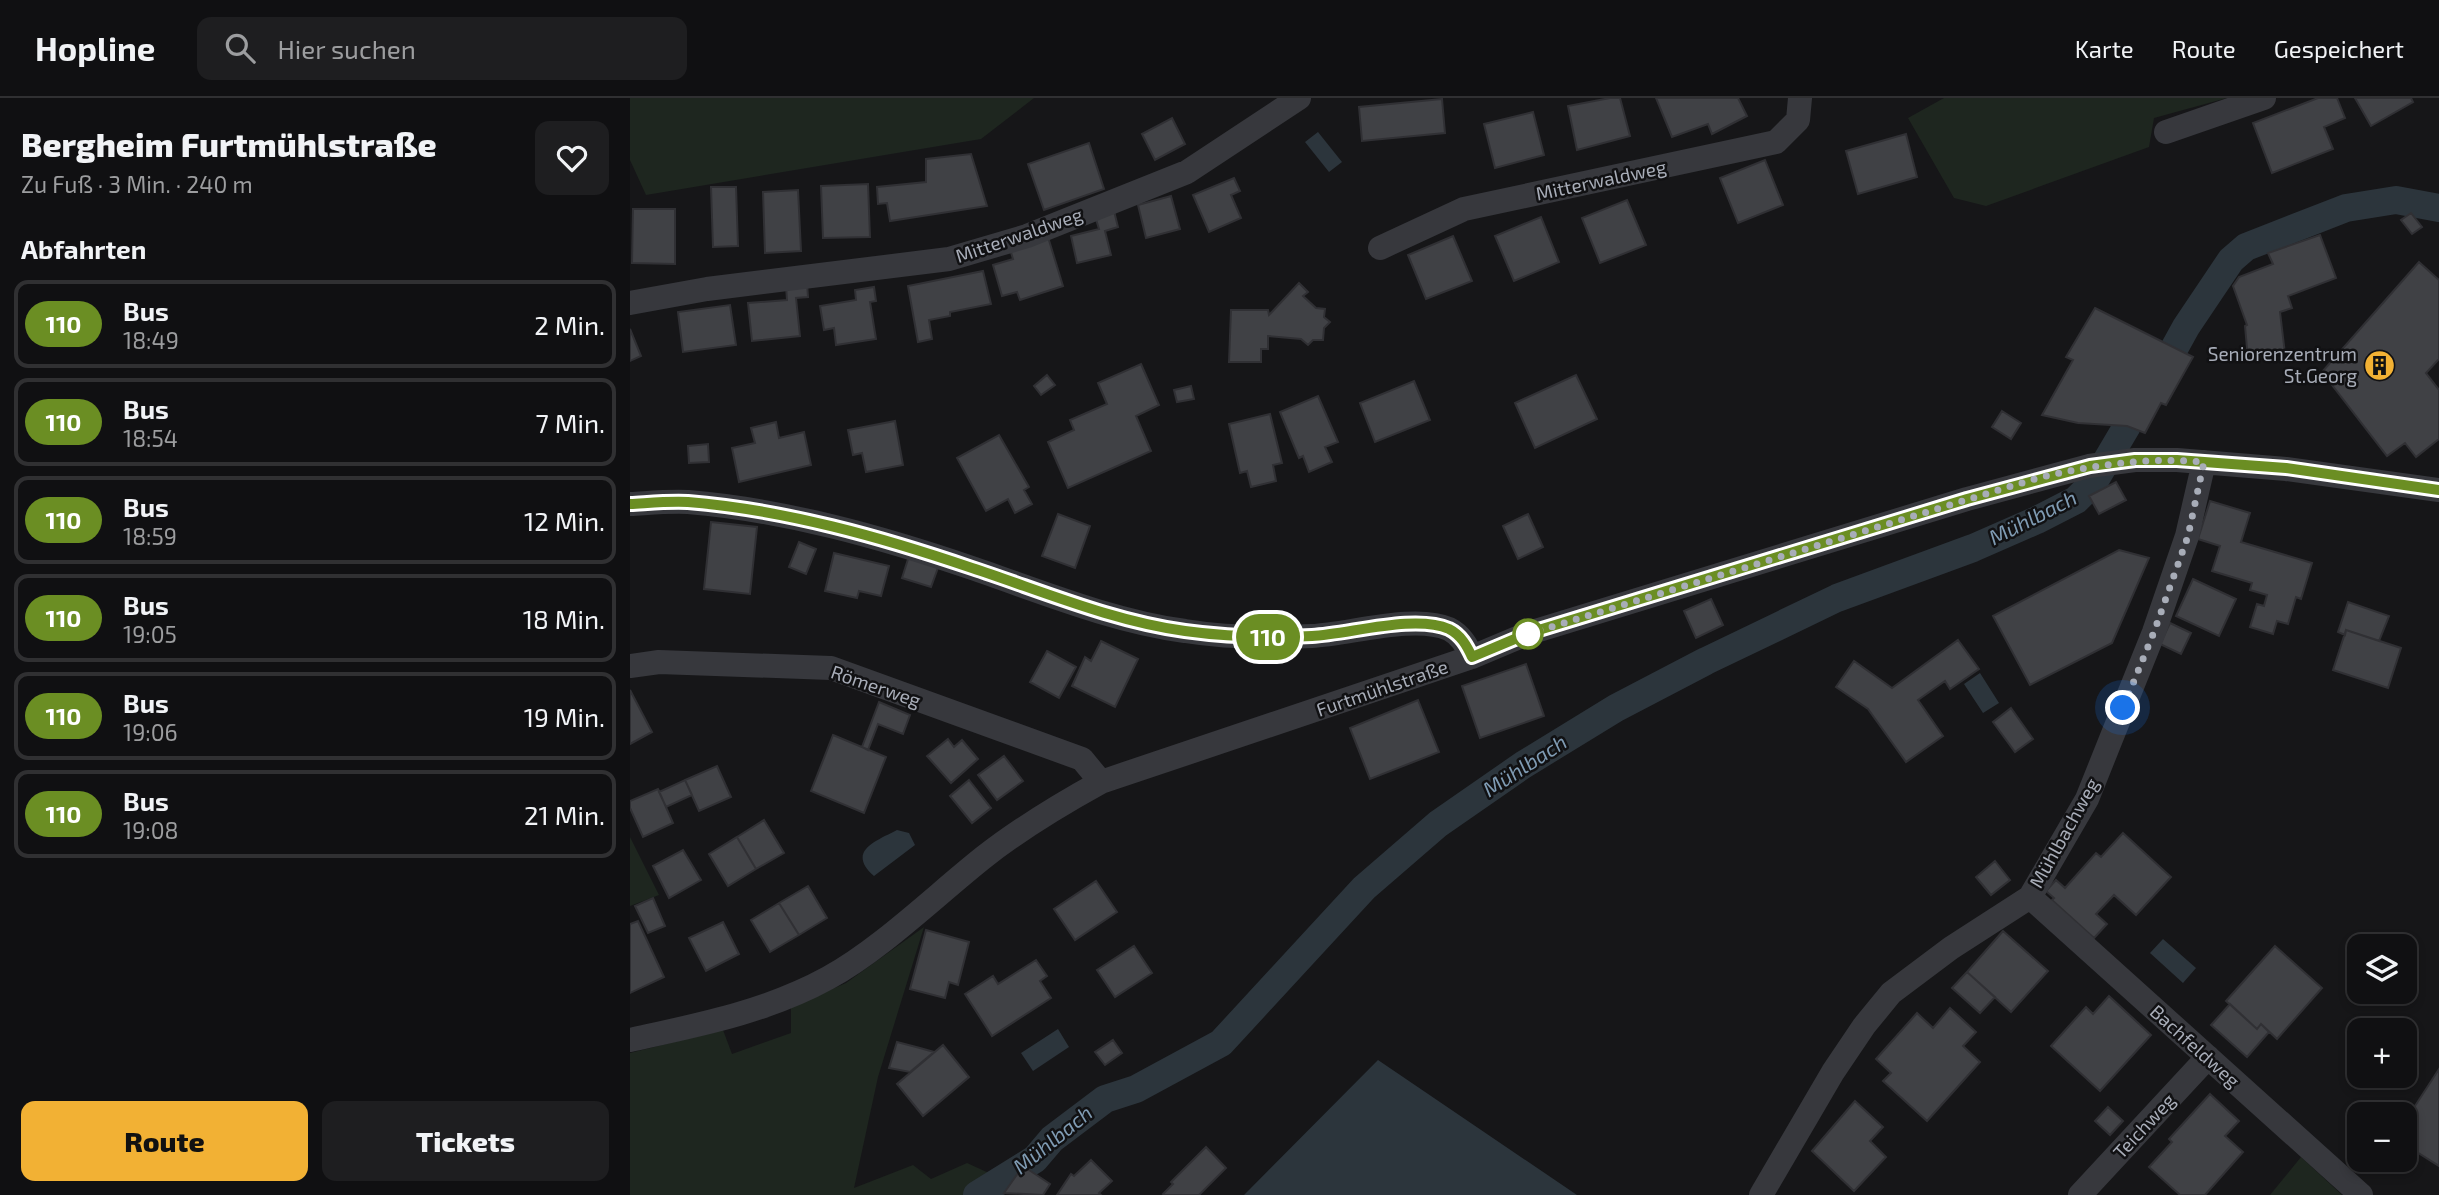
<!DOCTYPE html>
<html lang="de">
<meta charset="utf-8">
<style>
:root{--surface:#101012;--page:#1e1e20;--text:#f1f3f6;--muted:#9c9d9f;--line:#303032;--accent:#f2b134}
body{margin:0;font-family:"Exo 2",sans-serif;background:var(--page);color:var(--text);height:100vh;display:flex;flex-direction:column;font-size:26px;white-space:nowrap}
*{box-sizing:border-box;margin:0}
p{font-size:23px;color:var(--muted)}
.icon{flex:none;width:38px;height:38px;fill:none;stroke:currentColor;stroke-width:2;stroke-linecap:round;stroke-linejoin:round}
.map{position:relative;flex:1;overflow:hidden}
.drawer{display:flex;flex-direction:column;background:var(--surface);width:630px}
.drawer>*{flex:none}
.badge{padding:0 14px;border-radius:23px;font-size:24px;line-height:46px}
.tools{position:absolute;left:1717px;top:836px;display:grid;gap:14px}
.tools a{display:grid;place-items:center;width:70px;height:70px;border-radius:14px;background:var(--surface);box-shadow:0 4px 10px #0003,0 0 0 2px var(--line);font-size:35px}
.you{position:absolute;width:35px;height:35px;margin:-18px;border:5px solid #fff;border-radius:50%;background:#1a73e8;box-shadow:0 0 0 10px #1a73e833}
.map>.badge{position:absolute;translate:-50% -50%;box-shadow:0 0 0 4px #fff}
h2{padding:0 21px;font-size:26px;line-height:63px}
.round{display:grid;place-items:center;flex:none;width:74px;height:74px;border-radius:14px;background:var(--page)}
.summary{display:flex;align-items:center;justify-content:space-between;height:119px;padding:0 21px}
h1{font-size:33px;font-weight:800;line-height:52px}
.action{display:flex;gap:14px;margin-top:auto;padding:14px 21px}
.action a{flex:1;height:80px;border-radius:14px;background:var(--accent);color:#111;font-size:28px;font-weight:800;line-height:80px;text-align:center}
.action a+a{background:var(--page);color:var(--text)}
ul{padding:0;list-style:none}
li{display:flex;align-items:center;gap:21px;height:88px;margin:0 14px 10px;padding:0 7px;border:4px solid var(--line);border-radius:14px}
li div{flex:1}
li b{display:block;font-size:26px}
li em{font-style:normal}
li .badge{min-width:77px;font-weight:700;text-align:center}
header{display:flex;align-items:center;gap:42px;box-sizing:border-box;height:98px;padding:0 35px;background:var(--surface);border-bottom:2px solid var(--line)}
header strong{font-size:33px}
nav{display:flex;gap:38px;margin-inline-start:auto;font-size:24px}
.search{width:490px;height:63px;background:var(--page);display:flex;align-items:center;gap:18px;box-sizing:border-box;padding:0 24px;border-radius:14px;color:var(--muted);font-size:26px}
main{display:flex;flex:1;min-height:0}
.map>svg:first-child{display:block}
.green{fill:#1e261f}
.water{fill:#2c353c}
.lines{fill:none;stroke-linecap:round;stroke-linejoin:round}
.canal{stroke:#2c353c;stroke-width:28}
.building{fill:#404145;stroke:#303034;stroke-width:2}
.minor{stroke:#37383d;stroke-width:24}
.line-casing{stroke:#fff;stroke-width:16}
.line{stroke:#6b8e23;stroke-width:10}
.walk{stroke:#a8adb8;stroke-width:7;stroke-dasharray:0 12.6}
.stop-dot{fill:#fff;stroke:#6b8e23;stroke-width:3.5}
.labels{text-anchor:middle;stroke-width:5;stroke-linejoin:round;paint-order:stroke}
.street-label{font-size:19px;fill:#a8adb8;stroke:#111113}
.poi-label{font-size:19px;fill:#a8adb8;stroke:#111113;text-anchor:end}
.water-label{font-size:21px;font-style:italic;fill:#7f9bb3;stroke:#111113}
</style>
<header>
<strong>Hopline</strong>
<div class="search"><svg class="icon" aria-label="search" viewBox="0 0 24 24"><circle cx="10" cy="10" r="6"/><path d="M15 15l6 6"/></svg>Hier suchen</div>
<nav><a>Karte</a><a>Route</a><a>Gespeichert</a></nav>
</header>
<main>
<section class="drawer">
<div class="summary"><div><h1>Bergheim Furtmühlstraße</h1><p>Zu Fuß · 3 Min. · 240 m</p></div><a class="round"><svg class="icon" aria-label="heart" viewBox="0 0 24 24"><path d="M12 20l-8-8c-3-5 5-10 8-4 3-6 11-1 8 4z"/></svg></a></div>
<h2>Abfahrten</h2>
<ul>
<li><span class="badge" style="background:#6b8e23;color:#fff">110</span><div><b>Bus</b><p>18:49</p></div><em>2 Min.</em></li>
<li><span class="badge" style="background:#6b8e23;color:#fff">110</span><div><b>Bus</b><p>18:54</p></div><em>7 Min.</em></li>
<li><span class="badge" style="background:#6b8e23;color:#fff">110</span><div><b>Bus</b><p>18:59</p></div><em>12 Min.</em></li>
<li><span class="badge" style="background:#6b8e23;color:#fff">110</span><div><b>Bus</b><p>19:05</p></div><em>18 Min.</em></li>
<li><span class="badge" style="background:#6b8e23;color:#fff">110</span><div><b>Bus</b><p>19:06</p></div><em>19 Min.</em></li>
<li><span class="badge" style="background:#6b8e23;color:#fff">110</span><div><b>Bus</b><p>19:08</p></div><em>21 Min.</em></li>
</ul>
<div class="action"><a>Route</a><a>Tickets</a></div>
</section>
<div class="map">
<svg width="1809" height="1097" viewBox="0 0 1809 1097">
<rect width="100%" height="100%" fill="#161618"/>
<!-- green -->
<path class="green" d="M 0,0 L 404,0 L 351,41 L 16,97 L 0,62 Z
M 1314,0 L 1597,0 L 1524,20 L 1519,49 L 1356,108 L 1324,100 L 1278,20 Z
M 0,739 L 29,797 L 0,808 Z
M 294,829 L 248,979 L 224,1090 L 283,1067 L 301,1081 L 337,1065 L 361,1076 L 372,1097 L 0,1097 L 0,955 L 93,932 L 102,956 L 161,935 L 161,909 L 216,885 Z
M 1671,1059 L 1712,1097 L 1640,1097 Z"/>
<!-- water -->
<path class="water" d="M 688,34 L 712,64 L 699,74 L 675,44 Z
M 1350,575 L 1369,605 L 1353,615 L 1334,586 Z
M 267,732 L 279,735 L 285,747 L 244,778 C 216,753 246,743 267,732 Z
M 1533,841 L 1566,870 L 1553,885 L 1520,855 Z
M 428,931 L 439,949 L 403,973 L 391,955 Z
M 748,962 L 947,1097 L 614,1097 Z"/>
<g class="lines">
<!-- canal -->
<path class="canal" d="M 1545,249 L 1556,229 L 1601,162 L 1616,149 L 1716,110 L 1766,102 L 1809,110
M 347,1097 L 405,1061 L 422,1041 L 475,1001 L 506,991 L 591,945 L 734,790 L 808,726 L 893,667 L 986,610 L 1076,563 L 1207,500 L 1343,450 L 1407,422 L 1446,402 L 1464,384 L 1497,328"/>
</g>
<!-- building -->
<path class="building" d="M 980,0 L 990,0 L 1000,38 L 947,52 L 938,8 Z
M 1026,0 L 1108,0 L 1117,18 L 1082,36 L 1078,26 L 1042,39 Z
M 1688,0 L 1707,0 L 1715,20 L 1694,29 L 1703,51 L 1642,75 L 1623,25 Z
M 1725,0 L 1781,0 L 1783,4 L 1741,28 Z
M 812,1 L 815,35 L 732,43 L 729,9 Z
M 903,14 L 914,57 L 865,70 L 854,26 Z
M 542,20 L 555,46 L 525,62 L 512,36 Z
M 1276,36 L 1287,79 L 1228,96 L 1216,53 Z
M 459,45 L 474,91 L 414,112 L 398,66 Z
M 341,56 L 357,108 L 260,123 L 257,105 L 248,106 L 247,89 L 296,84 L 296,61 Z
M 1135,62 L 1153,107 L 1108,125 L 1090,80 Z
M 604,80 L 610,93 L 601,97 L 611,120 L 579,134 L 563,97 Z
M 238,86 L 240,139 L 193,140 L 191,88 Z
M 81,89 L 106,89 L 108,148 L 83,149 Z
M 168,92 L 171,153 L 135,155 L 133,94 Z
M 541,98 L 550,131 L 516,140 L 508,107 Z
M 997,102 L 1016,147 L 970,165 L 952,120 Z
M 3,111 L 45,111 L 45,166 L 2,165 Z
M 484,113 L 488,129 L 475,133 L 481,157 L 447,165 L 441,138 L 469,131 L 465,118 Z
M 1781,115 L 1792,129 L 1782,136 L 1771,122 Z
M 911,119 L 929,164 L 884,183 L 865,138 Z
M 1690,137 L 1706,180 L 1658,198 L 1662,210 L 1650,214 L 1655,256 L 1618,261 L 1615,228 L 1617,227 L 1603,188 L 1609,179 L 1643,166 L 1638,155 Z
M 823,138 L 842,183 L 796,201 L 778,157 Z
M 418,139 L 433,188 L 390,202 L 387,194 L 372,198 L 363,167 L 383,161 L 380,151 Z
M 1789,164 L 1809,182 L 1809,261 L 1796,275 L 1809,292 L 1809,341 L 1786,359 L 1775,345 L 1757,358 L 1692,274 Z
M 353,173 L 361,206 L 320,214 L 320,218 L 299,222 L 302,241 L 288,244 L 278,188 Z
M 177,185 L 178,199 L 166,200 L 170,238 L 122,243 L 118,205 L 157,202 L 156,188 Z
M 669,185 L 678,194 L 673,198 L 686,210 L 695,211 L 694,219 L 700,224 L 694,230 L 693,242 L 683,242 L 678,247 L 671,241 L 638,238 L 638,251 L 631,251 L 631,264 L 599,264 L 601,212 L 638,212 L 639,217 Z
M 244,189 L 246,203 L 240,204 L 246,241 L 206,247 L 204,230 L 194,232 L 190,208 L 226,202 L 225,192 Z
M 100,207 L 106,247 L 53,254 L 48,214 Z
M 1465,210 L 1563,259 L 1536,307 L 1531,305 L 1515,335 L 1497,328 L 1448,325 L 1412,317 L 1443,262 L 1436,259 Z
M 0,231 L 11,258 L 0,263 Z
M 511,266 L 529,307 L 506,318 L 521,353 L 438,390 L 418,344 L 444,332 L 440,322 L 477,306 L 468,285 Z
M 417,277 L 425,287 L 411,297 L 404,288 Z
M 946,277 L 967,321 L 905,350 L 885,305 Z
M 784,283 L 800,322 L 745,344 L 730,305 Z
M 561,288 L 564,301 L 547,304 L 544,292 Z
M 688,298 L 708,344 L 695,349 L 702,364 L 679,374 L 673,358 L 669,360 L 650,314 Z
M 1372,313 L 1391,325 L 1381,341 L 1362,329 Z
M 640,316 L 652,365 L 643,367 L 646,383 L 621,389 L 617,373 L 610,375 L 599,326 Z
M 265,323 L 273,367 L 236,374 L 232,355 L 223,357 L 218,332 Z
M 146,324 L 149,340 L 174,334 L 181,367 L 109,384 L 102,350 L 125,345 L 121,330 Z
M 369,337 L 399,389 L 394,392 L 402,406 L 385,415 L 378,401 L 356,413 L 327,360 Z
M 78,346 L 79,364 L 59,365 L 58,348 Z
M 1486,384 L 1496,402 L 1469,416 L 1459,398 Z
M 1580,403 L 1620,415 L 1611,444 L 1682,465 L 1671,501 L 1666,499 L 1658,526 L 1647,523 L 1643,536 L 1620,529 L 1627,506 L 1634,508 L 1637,497 L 1620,492 L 1622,485 L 1582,473 L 1590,448 L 1568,441 Z
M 428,416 L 460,428 L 445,470 L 412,458 Z
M 898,416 L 913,449 L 888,461 L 873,428 Z
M 81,424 L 127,429 L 120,496 L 74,491 Z
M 169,444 L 186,451 L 176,476 L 159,469 Z
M 1489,452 L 1519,460 L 1482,545 L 1400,587 L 1363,518 Z
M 204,455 L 259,468 L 251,498 L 229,493 L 227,500 L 195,493 Z
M 279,458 L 309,467 L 301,489 L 272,480 Z
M 1563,481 L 1606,501 L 1589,538 L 1546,518 Z
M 1081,501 L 1093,527 L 1066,540 L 1054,513 Z
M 1718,504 L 1759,518 L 1749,543 L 1716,532 L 1715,537 L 1708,534 Z
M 1540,525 L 1561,535 L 1551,556 L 1530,546 Z
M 1716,532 L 1771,550 L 1758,590 L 1703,572 Z
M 1328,542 L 1349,571 L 1320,591 L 1315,583 L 1288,602 L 1313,638 L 1276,664 L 1238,611 L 1206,589 L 1224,563 L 1262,590 Z
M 471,543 L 508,561 L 485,609 L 442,588 L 455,559 L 461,563 Z
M 417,553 L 446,569 L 429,600 L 400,584 Z
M 896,566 L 914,618 L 850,640 L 832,588 Z
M 0,592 L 22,634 L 0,646 Z
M 788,602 L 809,654 L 740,681 L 720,630 Z
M 249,604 L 280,617 L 273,636 L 248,626 L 238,652 L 232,649 Z
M 1381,610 L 1403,641 L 1385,654 L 1363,624 Z
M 203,637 L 256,659 L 234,715 L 181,693 Z
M 318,641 L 324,649 L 332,642 L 348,661 L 321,685 L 297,658 Z
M 374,658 L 393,683 L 367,702 L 348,677 Z
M 87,668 L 101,699 L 69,713 L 55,682 Z
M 55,682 L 62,697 L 36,709 L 29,694 Z
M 339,682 L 361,710 L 342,725 L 320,698 Z
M 28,691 L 43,725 L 13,739 L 0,710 L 0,703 Z
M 134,722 L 154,755 L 126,771 L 107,739 Z
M 1493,735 L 1541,779 L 1506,817 L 1484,797 L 1466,816 L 1477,826 L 1464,840 L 1422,802 L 1424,800 L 1416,793 L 1426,782 L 1435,790 L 1466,755 L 1471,759 Z
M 107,739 L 126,771 L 98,788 L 79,756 Z
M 53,752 L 71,782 L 39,800 L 23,768 Z
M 1365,763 L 1380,782 L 1361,797 L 1346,779 Z
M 466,783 L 487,814 L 445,842 L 424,811 Z
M 178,788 L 197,820 L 169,837 L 149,805 Z
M 23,800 L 35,828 L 18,835 L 5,808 Z
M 149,805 L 169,837 L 140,854 L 121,822 Z
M 8,823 L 34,879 L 0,895 L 0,826 Z
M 93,824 L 109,856 L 76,873 L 59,840 Z
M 296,832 L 339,844 L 328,887 L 319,884 L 315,900 L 280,891 Z
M 1373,833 L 1418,873 L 1381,914 L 1337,874 Z
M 504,848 L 522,875 L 485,899 L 467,872 Z
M 1645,848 L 1692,890 L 1647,941 L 1631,926 L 1627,931 L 1596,903 Z
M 406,862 L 417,878 L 410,883 L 421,900 L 362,938 L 335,896 L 363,878 L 368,886 Z
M 1337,874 L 1365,899 L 1350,915 L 1322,890 Z
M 1479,898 L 1521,937 L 1470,993 L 1421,948 L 1456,909 L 1463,916 Z
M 1600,906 L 1627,931 L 1631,926 L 1639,934 L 1617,959 L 1581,927 Z
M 1320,910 L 1346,934 L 1333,948 L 1350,964 L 1297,1023 L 1253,983 L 1261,975 L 1246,961 L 1287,915 L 1303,930 Z
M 483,942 L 492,955 L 475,967 L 465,954 Z
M 267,944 L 290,950 L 304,954 L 280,974 L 259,970 Z
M 313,947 L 339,979 L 293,1018 L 267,986 Z
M 1809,971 L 1809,1068 L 1774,1046 L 1774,1025 Z
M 1580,996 L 1609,1023 L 1595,1038 L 1613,1054 L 1575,1097 L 1550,1097 L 1519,1069 L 1542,1044 L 1539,1041 Z
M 1225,1003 L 1253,1029 L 1240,1043 L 1256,1059 L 1224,1093 L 1182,1053 Z
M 1478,1009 L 1493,1023 L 1480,1037 L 1465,1023 Z
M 576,1049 L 596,1070 L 569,1097 L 534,1097 L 533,1096 L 543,1086 L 541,1084 Z
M 461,1062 L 482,1083 L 469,1095 L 471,1097 L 427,1097 L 441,1076 L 444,1078 Z
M 393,1068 L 420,1086 L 413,1097 L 374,1095 Z"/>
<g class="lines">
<!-- minor -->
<path class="minor" d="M 1536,34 L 1634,0
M 750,150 L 834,111 L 1146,44 L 1168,22 L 1170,0
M 0,205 L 77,191 L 319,161 L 397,138 L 557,74 L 669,0
M 0,406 C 19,405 39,403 58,404 C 155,412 251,439 342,470 C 412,494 482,523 555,533 C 598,540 639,540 682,538 C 720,536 785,516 819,531 C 831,537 837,548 842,559
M 0,568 L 29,564 L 201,570 L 452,661 L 471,684
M 1400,799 L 1731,1097
M 0,942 C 68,927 136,914 198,880 C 251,851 306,797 354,759 C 391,730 431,706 471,684 L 842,559 L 899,535 L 1337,401 L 1459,368 L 1505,362 L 1547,362 L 1656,371 L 1809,392
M 1131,1097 L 1203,974 L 1234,928 L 1261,895 L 1321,850 L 1400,799 L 1457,701 L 1483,636 L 1524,534 L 1557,438 L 1574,364
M 1450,1097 L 1578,959"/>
</g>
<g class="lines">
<defs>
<path id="line" d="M 0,406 C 19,405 39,403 58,404 C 155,412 251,439 342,470 C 412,493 482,523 555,533 C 598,539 639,540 682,538 C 720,536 785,516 819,531 C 831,537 837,548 842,559 L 899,535 L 1337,401 L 1460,368 L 1505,362 L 1547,362 L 1656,370 L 1809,392"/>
</defs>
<!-- line casing -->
<use href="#line" class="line-casing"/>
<!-- line -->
<use href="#line" class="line"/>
<!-- walk -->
<path class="walk" d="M 898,536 L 1408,380 C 1463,367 1516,359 1574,364 L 1558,438 L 1524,534 L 1493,610"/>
</g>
<!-- icons -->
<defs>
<symbol id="building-disc" viewBox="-11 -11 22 22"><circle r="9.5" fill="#f2b134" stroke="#111113"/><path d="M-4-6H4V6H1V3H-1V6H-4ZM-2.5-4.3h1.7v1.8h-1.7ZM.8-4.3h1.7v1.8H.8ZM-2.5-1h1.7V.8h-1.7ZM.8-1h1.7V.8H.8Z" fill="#111"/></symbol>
</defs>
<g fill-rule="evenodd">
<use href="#building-disc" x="1732" y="250" width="35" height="35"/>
</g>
<!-- markers -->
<circle class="stop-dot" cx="898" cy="536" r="14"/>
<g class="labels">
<!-- street labels -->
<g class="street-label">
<text transform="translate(971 82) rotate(-12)" y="7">Mitterwaldweg</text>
<text transform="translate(389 137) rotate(-19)" y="7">Mitterwaldweg</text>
<text transform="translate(246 588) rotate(19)" y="7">Römerweg</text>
<text transform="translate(752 590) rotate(-19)" y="7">Furtmühlstraße</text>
<text transform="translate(1434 735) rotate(-61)" y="7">Mühlbachweg</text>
<text transform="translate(1565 948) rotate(42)" y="7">Bachfeldweg</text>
<text transform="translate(1514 1028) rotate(-47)" y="7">Teichweg</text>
</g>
<!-- poi labels -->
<g class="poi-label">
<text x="1727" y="263">Seniorenzentrum<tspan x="1727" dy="22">St.Georg</tspan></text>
</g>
<!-- water labels -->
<g class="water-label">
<text transform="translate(1403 420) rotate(-27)" y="7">Mühlbach</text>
<text transform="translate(895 668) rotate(-33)" y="7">Mühlbach</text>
<text transform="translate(423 1042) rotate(-39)" y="7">Mühlbach</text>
</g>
</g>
</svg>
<div class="tools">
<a><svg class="icon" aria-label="layers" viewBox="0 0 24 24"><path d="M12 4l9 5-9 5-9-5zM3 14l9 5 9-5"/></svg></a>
<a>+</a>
<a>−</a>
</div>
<div class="you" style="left:1493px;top:610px"></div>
<b class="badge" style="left:638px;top:539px;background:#6b8e23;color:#fff">110</b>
</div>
</main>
